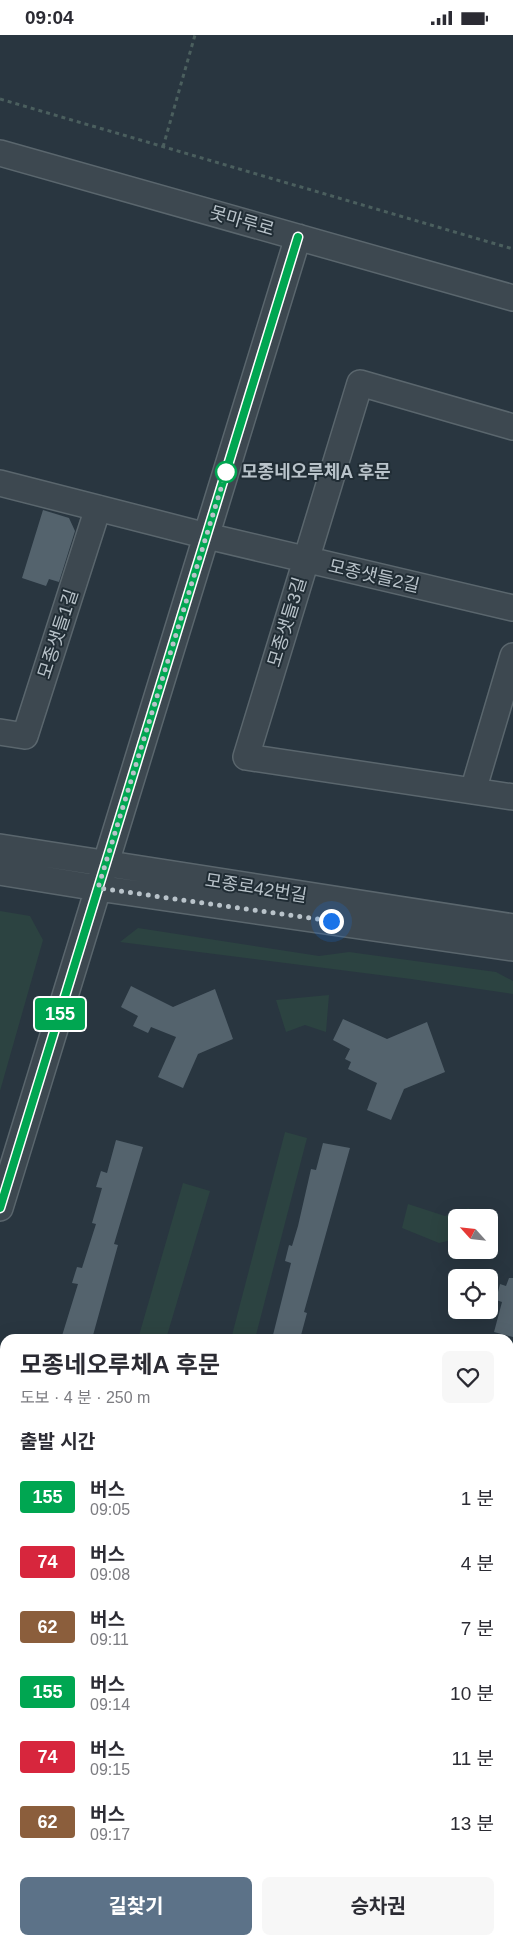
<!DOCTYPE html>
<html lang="ko">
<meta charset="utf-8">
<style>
:root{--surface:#fff;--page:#f7f7f7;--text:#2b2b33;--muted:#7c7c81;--accent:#5c7288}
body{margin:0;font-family:Helvetica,"Noto Sans KR",sans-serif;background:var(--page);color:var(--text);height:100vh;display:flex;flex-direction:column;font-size:19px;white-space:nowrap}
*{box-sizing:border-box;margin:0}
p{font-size:16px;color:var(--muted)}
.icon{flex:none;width:28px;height:28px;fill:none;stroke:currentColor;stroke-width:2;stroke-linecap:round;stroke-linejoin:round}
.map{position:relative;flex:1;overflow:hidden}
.details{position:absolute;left:0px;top:1299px;width:514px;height:611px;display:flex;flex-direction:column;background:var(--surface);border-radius:15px 15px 0 0;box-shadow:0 5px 20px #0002}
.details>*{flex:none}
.badge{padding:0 10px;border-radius:4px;font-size:18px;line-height:32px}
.needle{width:32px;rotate:297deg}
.controls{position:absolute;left:448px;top:1174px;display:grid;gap:10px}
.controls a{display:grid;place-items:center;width:50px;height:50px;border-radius:8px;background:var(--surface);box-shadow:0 5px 20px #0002;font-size:25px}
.you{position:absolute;width:25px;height:25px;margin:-12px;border:4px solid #fff;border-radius:50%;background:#1a73e8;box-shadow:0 0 0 8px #1a73e833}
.map>.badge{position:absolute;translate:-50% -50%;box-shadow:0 0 0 2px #fff}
h2{padding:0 20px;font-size:19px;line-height:45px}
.round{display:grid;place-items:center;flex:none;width:52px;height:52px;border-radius:8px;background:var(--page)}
.overview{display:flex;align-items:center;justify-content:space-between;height:85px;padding:0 20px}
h1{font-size:24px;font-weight:700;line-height:38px}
.action{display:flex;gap:10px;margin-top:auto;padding:10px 20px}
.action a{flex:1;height:58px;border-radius:8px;background:var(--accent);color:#fff;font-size:20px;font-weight:700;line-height:58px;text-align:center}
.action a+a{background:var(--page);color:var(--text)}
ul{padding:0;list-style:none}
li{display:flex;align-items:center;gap:15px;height:65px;padding:0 20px}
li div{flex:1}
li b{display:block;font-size:19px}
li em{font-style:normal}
li .badge{min-width:55px;font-weight:700;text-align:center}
.status{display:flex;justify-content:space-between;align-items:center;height:35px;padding:0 25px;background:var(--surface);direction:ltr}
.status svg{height:14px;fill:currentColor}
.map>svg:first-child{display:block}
.green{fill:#2c4341}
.building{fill:#54636d}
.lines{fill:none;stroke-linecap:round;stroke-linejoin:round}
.minor-casing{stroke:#5a666d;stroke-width:28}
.path{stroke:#4b5f5e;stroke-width:3;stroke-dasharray:4 4;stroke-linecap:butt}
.minor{stroke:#3d4850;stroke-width:25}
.line-casing{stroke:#fff;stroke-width:11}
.line{stroke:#00a651;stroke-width:8}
.walk{stroke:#b9c3ca;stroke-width:5;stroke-dasharray:0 9}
.stop-dot{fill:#fff;stroke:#00a651;stroke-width:2.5}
.labels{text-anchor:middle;stroke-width:4;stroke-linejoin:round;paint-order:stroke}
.street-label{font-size:18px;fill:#b9c3ca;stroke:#212d35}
.stop-label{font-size:18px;font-weight:bold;fill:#b9c3ca;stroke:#212d35;text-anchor:start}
</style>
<div class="status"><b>09:04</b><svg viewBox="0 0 49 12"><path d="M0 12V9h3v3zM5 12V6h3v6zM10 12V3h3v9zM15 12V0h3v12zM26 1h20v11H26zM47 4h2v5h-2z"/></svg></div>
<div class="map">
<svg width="513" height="1909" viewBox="0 0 513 1909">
<rect width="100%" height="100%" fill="#293640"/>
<!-- green -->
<path class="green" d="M 0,876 L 30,881 L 43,905 L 0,1056 Z
M 138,893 L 319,921 L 349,917 L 496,937 L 513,946 L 513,959 L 411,944 L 120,907 Z
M 329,960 L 326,997 L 305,990 L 286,997 L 276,965 Z
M 285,1097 L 307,1103 L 255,1304 L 231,1304 Z
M 183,1148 L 210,1156 L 166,1304 L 138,1304 Z
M 408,1169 L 445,1181 L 469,1173 L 474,1182 L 456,1182 L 456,1204 L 439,1208 L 402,1193 Z
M 0,1880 L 5,1881 L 5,1903 L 0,1901 Z
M 13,1905 L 98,1905 L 114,1909 L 27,1909 Z"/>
<!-- building -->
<path class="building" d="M 43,475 L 69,483 L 75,496 L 59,547 L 49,544 L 46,551 L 22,543 Z
M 131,951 L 173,972 L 215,954 L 233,1004 L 198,1019 L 183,1053 L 158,1042 L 176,1002 L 151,992 L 148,998 L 133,991 L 138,981 L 121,972 Z
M 343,984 L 387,1004 L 427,987 L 445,1037 L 404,1054 L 391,1085 L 367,1075 L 377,1048 L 348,1034 L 351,1027 L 345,1024 L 350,1014 L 333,1005 Z
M 116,1105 L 143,1112 L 114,1209 L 118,1210 L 92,1304 L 61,1304 L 78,1249 L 72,1248 L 77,1232 L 82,1233 L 96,1189 L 92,1188 L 102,1153 L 96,1152 L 101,1136 L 107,1138 Z
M 323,1108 L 350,1113 L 304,1277 L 307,1278 L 300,1304 L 272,1304 L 291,1228 L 285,1226 L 289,1210 L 292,1211 L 298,1191 L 311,1134 L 316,1135 Z
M 509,1243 L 513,1243 L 513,1302 L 494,1297 L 502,1267 L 496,1265 L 500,1249 L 506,1251 Z"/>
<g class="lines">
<defs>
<path id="minor" d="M 0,118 L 513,263
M 513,392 L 360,348 L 246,722 L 513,762
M 0,448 L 207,501 L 513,573
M 0,697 L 25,701 L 98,473
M 473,756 L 513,621
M 0,812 L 513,892
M 0,837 L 98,853 L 513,913
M 0,1173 L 298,202
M 0,1396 L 5,1396
M 509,1474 L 513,1474
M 509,1720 L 513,1709
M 451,1909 L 452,1905"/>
</defs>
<!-- minor casing -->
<use href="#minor" class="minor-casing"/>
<!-- path -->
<path class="path" d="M 0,64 L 513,214
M 163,112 L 195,0"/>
<!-- minor -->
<use href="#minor" class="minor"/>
</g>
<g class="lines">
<defs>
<path id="line" d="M 0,1173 L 298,202"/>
</defs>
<!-- line casing -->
<use href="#line" class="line-casing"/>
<!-- line -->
<use href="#line" class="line"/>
<!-- walk -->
<path class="walk" d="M 226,437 L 98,853 L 331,886"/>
</g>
<!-- markers -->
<circle class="stop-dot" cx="226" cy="437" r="10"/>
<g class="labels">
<!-- street labels -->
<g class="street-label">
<text transform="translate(242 186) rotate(16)" y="6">못마루로</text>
<text transform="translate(374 541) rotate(13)" y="6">모종샛들2길</text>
<text transform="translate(287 587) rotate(-73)" y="6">모종샛들3길</text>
<text transform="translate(58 599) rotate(-72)" y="6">모종샛들1길</text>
<text transform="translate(256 853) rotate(9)" y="6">모종로42번길</text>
</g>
<!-- stop labels -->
<g class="stop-label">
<text x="241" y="443">모종네오루체A 후문</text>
</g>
</g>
</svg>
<div class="controls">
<a><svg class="needle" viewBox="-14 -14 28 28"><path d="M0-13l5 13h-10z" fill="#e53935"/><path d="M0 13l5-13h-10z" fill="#7c7c81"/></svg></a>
<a><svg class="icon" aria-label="locate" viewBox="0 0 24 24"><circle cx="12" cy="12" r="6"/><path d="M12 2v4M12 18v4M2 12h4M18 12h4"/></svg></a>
</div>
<div class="you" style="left:331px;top:886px"></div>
<b class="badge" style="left:60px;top:979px;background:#00a651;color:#fff">155</b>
<section class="details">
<div class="overview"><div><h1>모종네오루체A 후문</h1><p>도보 · 4 분 · 250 m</p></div><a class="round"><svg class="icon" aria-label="heart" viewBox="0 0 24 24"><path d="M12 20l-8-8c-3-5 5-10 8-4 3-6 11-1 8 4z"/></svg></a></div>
<h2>출발 시간</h2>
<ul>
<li><span class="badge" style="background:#00a651;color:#fff">155</span><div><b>버스</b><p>09:05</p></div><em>1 분</em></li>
<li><span class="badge" style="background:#d7263d;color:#fff">74</span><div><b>버스</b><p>09:08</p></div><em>4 분</em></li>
<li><span class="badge" style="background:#8b5e3c;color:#fff">62</span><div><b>버스</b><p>09:11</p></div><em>7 분</em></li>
<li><span class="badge" style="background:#00a651;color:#fff">155</span><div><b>버스</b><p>09:14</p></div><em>10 분</em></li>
<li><span class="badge" style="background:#d7263d;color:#fff">74</span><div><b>버스</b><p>09:15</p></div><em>11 분</em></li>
<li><span class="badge" style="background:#8b5e3c;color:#fff">62</span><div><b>버스</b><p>09:17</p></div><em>13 분</em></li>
</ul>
<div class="action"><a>길찾기</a><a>승차권</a></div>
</section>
</div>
